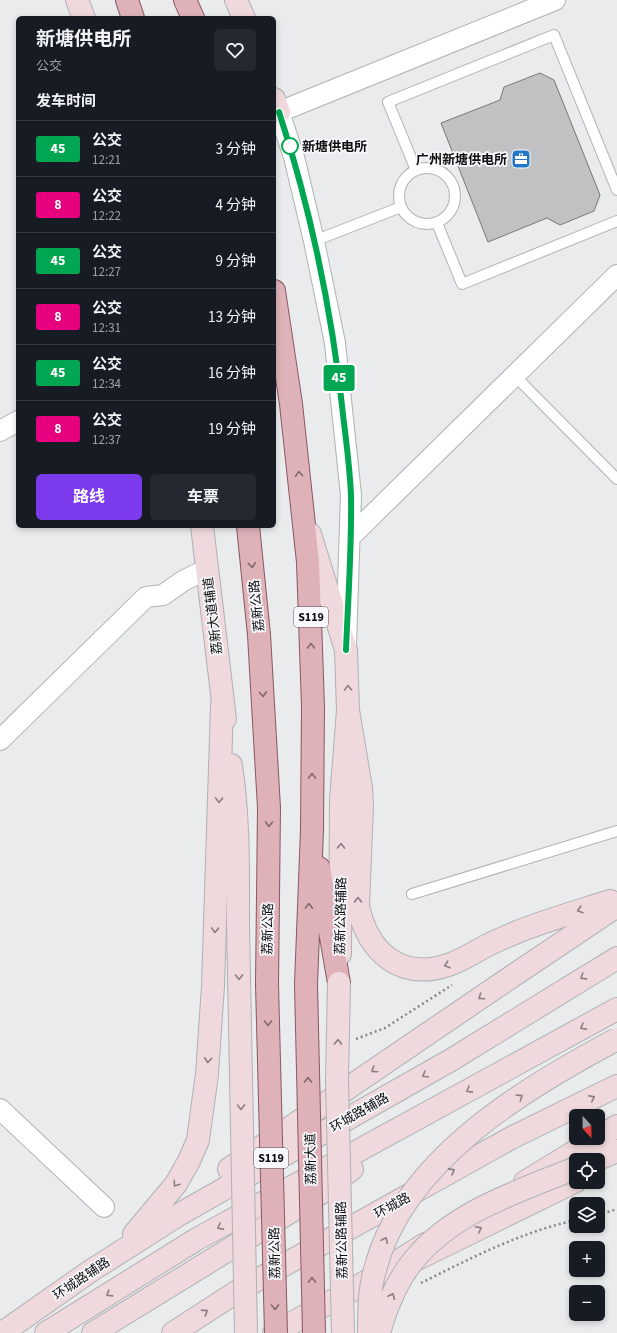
<!DOCTYPE html>
<html lang="zh">
<meta charset="utf-8">
<style>
:root{--surface:#171b24;--page:#242831;--text:#f1f3f6;--muted:#9ea1a6;--line:#363941;--accent:#7c3aed}
body{margin:0;font-family:"Source Sans 3","Noto Sans SC",sans-serif;background:var(--page);color:var(--text);height:100vh;display:flex;flex-direction:column;font-size:15px;white-space:nowrap}
*{box-sizing:border-box;margin:0}
p{font-size:13px;color:var(--muted)}
.icon{flex:none;width:22px;height:22px;fill:none;stroke:currentColor;stroke-width:2;stroke-linecap:round;stroke-linejoin:round}
.map{position:relative;flex:1;overflow:hidden}
.drawer{position:absolute;left:16px;top:16px;width:260px;height:512px;display:flex;flex-direction:column;background:var(--surface);border-radius:6px;box-shadow:0 2px 6px #0003}
.drawer>*{flex:none}
.badge{padding:0 8px;border-radius:3px;font-size:14px;line-height:26px}
.needle{width:26px;rotate:158deg}
.fabs{position:absolute;left:569px;top:1109px;display:grid;gap:8px}
.fabs a{display:grid;place-items:center;width:36px;height:36px;border-radius:6px;background:var(--surface);box-shadow:0 2px 6px #0003;font-size:20px}
.map>.badge{position:absolute;translate:-50% -50%;box-shadow:0 0 0 2px #fff}
h2{padding:0 20px;font-size:15px;line-height:36px}
.round{display:grid;place-items:center;flex:none;width:42px;height:42px;border-radius:6px;background:var(--page)}
.summary{display:flex;align-items:center;justify-content:space-between;height:68px;padding:0 20px}
h1{font-size:19px;font-weight:700;line-height:30px}
.cta{display:flex;gap:8px;margin-top:auto;padding:8px 20px}
.cta a{flex:1;height:46px;border-radius:6px;background:var(--accent);color:#fff;font-size:16px;font-weight:700;line-height:46px;text-align:center}
.cta a+a{background:var(--page);color:var(--text)}
ul{padding:0;list-style:none}
li{display:flex;align-items:center;gap:12px;height:56px;padding:0 20px;border-top:1px solid var(--line)}
li div{flex:1}
li b{display:block;font-size:15px}
li em{font-style:normal}
li .badge{min-width:44px;font-weight:700;text-align:center}
.map>svg:first-child{display:block}
.building{fill:#c1c1c4;stroke:#78787a}
.lines{fill:none;stroke-linecap:round;stroke-linejoin:round}
.lane-casing{stroke:#afb1b3;stroke-width:12}
.street-casing{stroke:#afb1b3;stroke-width:22}
.secondary-casing{stroke:#afb1b3;stroke-width:24}
.primary-casing{stroke:#895861;stroke-width:24}
.path{stroke:#868789;stroke-width:2.5;stroke-dasharray:2 3;stroke-linecap:butt}
.lane{stroke:#fff;stroke-width:10}
.street{stroke:#fff;stroke-width:20}
.secondary{stroke:#efd9dc;stroke-width:22}
.primary{stroke:#dfb2ba;stroke-width:22}
.secondary-bridge-casing{stroke:#afb1b3;stroke-width:24;stroke-linecap:butt}
.primary-bridge-casing{stroke:#895861;stroke-width:24;stroke-linecap:butt}
.secondary-bridge{stroke:#efd9dc;stroke-width:22}
.primary-bridge{stroke:#dfb2ba;stroke-width:22}
.oneway{stroke:#81696e}
.oneway2{stroke:#8a7e80}
.line-casing{stroke:#fff;stroke-width:9}
.line{stroke:#00a651;stroke-width:6}
.stop-dot{fill:#fff;stroke:#00a651;stroke-width:2}
.labels{text-anchor:middle;stroke-width:3.5;stroke-linejoin:round;paint-order:stroke}
.shield{fill:#f7f8fb;stroke:#555556;stroke-width:1}
.shield-label{font-size:12px;font-weight:bold;fill:#0f0f10}
.stop-label{font-size:13px;font-weight:bold;fill:#0f0f10;stroke:#f7f8fb;text-anchor:start}
.poi-label{font-size:13px;font-weight:bold;fill:#0f0f10;stroke:#f7f8fb;text-anchor:end}
.street-label{font-size:13px;fill:#0f0f10;stroke:#f7f8fb}
</style>
<div class="map">
<svg width="617" height="1333" viewBox="0 0 617 1333">
<rect width="100%" height="100%" fill="#e9ebed"/>
<!-- building -->
<path class="building" d="M 540,73 L 554,80 L 600,195 L 594,211 L 560,225 L 547,218 L 488,242 L 441,123 L 500,100 L 504,87 Z"/>
<g class="lines">
<defs>
<path id="lane" d="M399 196a28 28 0 1 1 56 0a28 28 0 1 1-56 0Z
M 416,170 L 388,102 L 554,35 L 617,190
M 437,223 L 462,284 L 617,221
M 314,241 L 401,207
M 515,376 L 617,479
M 412,894 L 617,831"/>
<path id="street" d="M 0,431 L 18,421
M 350,537 L 617,275
M 346,644 L 351,495 L 335,343 L 314,241 L 294,157 L 279,112 L 555,0
M 0,740 L 146,597 L 163,595 L 183,581 L 207,569
M 0,1109 L 104,1207"/>
<path id="secondary" d="M 77,0 L 84,18
M 236,0 L 244,18
M 274,99 L 279,112
M 202,526 L 225,719
M 310,534 L 346,650 L 348,710 L 341,799 L 340,954
M 348,710 L 361,788 L 362,806 L 358,906 C 368,952 400,981 448,965 C 464,960 477,950 492,943 C 500,939 509,936 517,932 C 547,920 579,911 610,901
M 231,765 C 239,818 238,871 238,924
M 598,1138 L 617,1126
M 596,1160 L 617,1151
M 229,1169 L 514,975 L 617,906
M 525,1182 L 597,1138
M 134,1234 L 176,1184 L 189,1161 L 198,1140 L 207,1074 L 213,986 L 222,705
M 417,1259 L 576,1181
M 2,1333 L 92,1270 L 180,1214 L 451,1060 L 617,958
M 46,1333 L 197,1239 L 617,1009
M 93,1333 L 321,1193 L 352,1169
M 173,1333 L 241,1289 L 511,1138 L 617,1086
M 274,1333 L 356,1288 L 425,1244"/>
<path id="primary" d="M 127,0 L 133,18
M 185,0 L 193,18
M 274,291 L 291,404 L 308,562 L 313,707 L 312,830 L 306,984
M 248,526 L 259,635 L 269,808 L 267,984
M 319,868 L 339,983"/>
</defs>
<!-- lane casing -->
<use href="#lane" class="lane-casing"/>
<!-- street casing -->
<use href="#street" class="street-casing"/>
<!-- secondary casing -->
<use href="#secondary" class="secondary-casing"/>
<!-- primary casing -->
<use href="#primary" class="primary-casing"/>
<!-- path -->
<path class="path" d="M 356,1039 L 385,1028 L 452,985
M 598,1215 L 617,1209
M 421,1283 C 471,1258 521,1232 576,1220"/>
<!-- lane -->
<use href="#lane" class="lane"/>
<!-- street -->
<use href="#street" class="street"/>
<!-- secondary -->
<use href="#secondary" class="secondary"/>
<!-- primary -->
<use href="#primary" class="primary"/>
<defs>
<path id="secondary-bridge" d="M 238,924 L 246,1333
M 339,983 L 337,1080 L 343,1333
M 369,1333 C 369,1312 369,1290 375,1270 C 403,1160 524,1089 617,1039
M 379,1333 C 386,1308 396,1282 413,1261 C 452,1212 519,1191 576,1168"/>
<path id="primary-bridge" d="M 267,984 L 276,1333
M 306,984 L 314,1333"/>
</defs>
<!-- secondary-bridge casing -->
<use href="#secondary-bridge" class="secondary-bridge-casing"/>
<!-- primary-bridge casing -->
<use href="#primary-bridge" class="primary-bridge-casing"/>
<!-- secondary-bridge -->
<use href="#secondary-bridge" class="secondary-bridge"/>
<!-- primary-bridge -->
<use href="#primary-bridge" class="primary-bridge"/>
</g>
<!-- one-way arrows -->
<defs><path id="oneway-chevron" d="M-2-3.5L2.5 0L-2 3.5" fill="none" stroke-width="1.6" stroke-linecap="round" stroke-linejoin="round"/></defs>
<g class="oneway">
<use href="#oneway-chevron" transform="translate(299 474) rotate(-94)"/>
<use href="#oneway-chevron" transform="translate(252 565) rotate(84)"/>
<use href="#oneway-chevron" transform="translate(311 646) rotate(-91)"/>
<use href="#oneway-chevron" transform="translate(263 694) rotate(86)"/>
<use href="#oneway-chevron" transform="translate(312 776) rotate(-90)"/>
<use href="#oneway-chevron" transform="translate(269 824) rotate(91)"/>
<use href="#oneway-chevron" transform="translate(309 906) rotate(-87)"/>
<use href="#oneway-chevron" transform="translate(268 1023) rotate(89)"/>
<use href="#oneway-chevron" transform="translate(308 1080) rotate(-91)"/>
<use href="#oneway-chevron" transform="translate(312 1280) rotate(-91)"/>
<use href="#oneway-chevron" transform="translate(275 1307) rotate(89)"/>
</g>
<g class="oneway2">
<use href="#oneway-chevron" transform="translate(348 688) rotate(-92)"/>
<use href="#oneway-chevron" transform="translate(219 800) rotate(92)"/>
<use href="#oneway-chevron" transform="translate(341 846) rotate(-89)"/>
<use href="#oneway-chevron" transform="translate(358 900) rotate(-91)"/>
<use href="#oneway-chevron" transform="translate(580 910) rotate(163)"/>
<use href="#oneway-chevron" transform="translate(215 930) rotate(92)"/>
<use href="#oneway-chevron" transform="translate(447 965) rotate(162)"/>
<use href="#oneway-chevron" transform="translate(239 977) rotate(89)"/>
<use href="#oneway-chevron" transform="translate(583 977) rotate(148)"/>
<use href="#oneway-chevron" transform="translate(481 997) rotate(146)"/>
<use href="#oneway-chevron" transform="translate(583 1027) rotate(151)"/>
<use href="#oneway-chevron" transform="translate(338 1042) rotate(-89)"/>
<use href="#oneway-chevron" transform="translate(208 1060) rotate(94)"/>
<use href="#oneway-chevron" transform="translate(374 1070) rotate(146)"/>
<use href="#oneway-chevron" transform="translate(425 1075) rotate(150)"/>
<use href="#oneway-chevron" transform="translate(469 1090) rotate(151)"/>
<use href="#oneway-chevron" transform="translate(520 1097) rotate(-33)"/>
<use href="#oneway-chevron" transform="translate(592 1098) rotate(-26)"/>
<use href="#oneway-chevron" transform="translate(241 1107) rotate(89)"/>
<use href="#oneway-chevron" transform="translate(452 1171) rotate(-29)"/>
<use href="#oneway-chevron" transform="translate(176 1184) rotate(124)"/>
<use href="#oneway-chevron" transform="translate(220 1227) rotate(151)"/>
<use href="#oneway-chevron" transform="translate(479 1229) rotate(-26)"/>
<use href="#oneway-chevron" transform="translate(385 1240) rotate(-65)"/>
<use href="#oneway-chevron" transform="translate(109 1294) rotate(148)"/>
<use href="#oneway-chevron" transform="translate(392 1296) rotate(-65)"/>
<use href="#oneway-chevron" transform="translate(205 1312) rotate(-33)"/>
</g>
<g class="lines">
<defs>
<path id="line" d="M 279,112 C 312,213 333,317 344,423 C 347,447 350,471 351,495 C 352,547 348,599 346,650"/>
</defs>
<!-- line casing -->
<use href="#line" class="line-casing"/>
<!-- line -->
<use href="#line" class="line"/>
</g>
<!-- icons -->
<defs>
<symbol id="office-square" viewBox="-11 -11 22 22"><rect x="-9" y="-9" width="18" height="18" rx="4" fill="#2278c6" stroke="#f7f8fb"/><path d="M-6-3h4V-5.5h4V-3h4V5H-6ZM-1-4.5V-3h2v-1.5ZM-6 0V1H6V0Z" fill="#fff"/></symbol>
</defs>
<g fill-rule="evenodd">
<use href="#office-square" x="510" y="148" width="22" height="22"/>
</g>
<!-- markers -->
<circle class="stop-dot" cx="290" cy="146" r="8"/>
<g class="labels">
<!-- shield labels -->
<g class="shield">
<rect x="294" y="607" width="34" height="20" rx="3"/>
<rect x="254" y="1148" width="34" height="20" rx="3"/>
</g>
<g class="shield-label">
<text x="311" y="621">S119</text>
<text x="271" y="1162">S119</text>
</g>
<!-- stop labels -->
<g class="stop-label">
<text x="302" y="151">新塘供电所</text>
</g>
<!-- poi labels -->
<g class="poi-label">
<text x="507" y="164">广州新塘供电所</text>
</g>
<!-- street labels -->
<g class="street-label">
<text transform="translate(256 606) rotate(-96)" y="5">荔新公路</text>
<text transform="translate(212 616) rotate(-97)" y="5">荔新大道辅道</text>
<text transform="translate(340 916) rotate(-89)" y="5">荔新公路辅路</text>
<text transform="translate(267 929) rotate(-89)" y="5">荔新公路</text>
<text transform="translate(359 1112) rotate(-30)" y="5">环城路辅路</text>
<text transform="translate(310 1159) rotate(-91)" y="5">荔新大道</text>
<text transform="translate(392 1205) rotate(-29)" y="5">环城路</text>
<text transform="translate(341 1240) rotate(-91)" y="5">荔新公路辅路</text>
<text transform="translate(274 1253) rotate(-91)" y="5">荔新公路</text>
<text transform="translate(81 1278) rotate(-34)" y="5">环城路辅路</text>
</g>
</g>
</svg>
<div class="fabs">
<a><svg class="needle" viewBox="-14 -14 28 28"><path d="M0-13l5 13h-10z" fill="#e53935"/><path d="M0 13l5-13h-10z" fill="#9ea1a6"/></svg></a>
<a><svg class="icon" aria-label="locate" viewBox="0 0 24 24"><circle cx="12" cy="12" r="6"/><path d="M12 2v4M12 18v4M2 12h4M18 12h4"/></svg></a>
<a><svg class="icon" aria-label="layers" viewBox="0 0 24 24"><path d="M12 4l9 5-9 5-9-5zM3 14l9 5 9-5"/></svg></a>
<a>+</a>
<a>−</a>
</div>
<b class="badge" style="left:339px;top:378px;background:#00a651;color:#fff">45</b>
<section class="drawer">
<div class="summary"><div><h1>新塘供电所</h1><p>公交</p></div><a class="round"><svg class="icon" aria-label="heart" viewBox="0 0 24 24"><path d="M12 20l-8-8c-3-5 5-10 8-4 3-6 11-1 8 4z"/></svg></a></div>
<h2>发车时间</h2>
<ul>
<li><span class="badge" style="background:#00a651;color:#fff">45</span><div><b>公交</b><p>12:21</p></div><em>3 分钟</em></li>
<li><span class="badge" style="background:#e6007e;color:#fff">8</span><div><b>公交</b><p>12:22</p></div><em>4 分钟</em></li>
<li><span class="badge" style="background:#00a651;color:#fff">45</span><div><b>公交</b><p>12:27</p></div><em>9 分钟</em></li>
<li><span class="badge" style="background:#e6007e;color:#fff">8</span><div><b>公交</b><p>12:31</p></div><em>13 分钟</em></li>
<li><span class="badge" style="background:#00a651;color:#fff">45</span><div><b>公交</b><p>12:34</p></div><em>16 分钟</em></li>
<li><span class="badge" style="background:#e6007e;color:#fff">8</span><div><b>公交</b><p>12:37</p></div><em>19 分钟</em></li>
</ul>
<div class="cta"><a>路线</a><a>车票</a></div>
</section>
</div>
